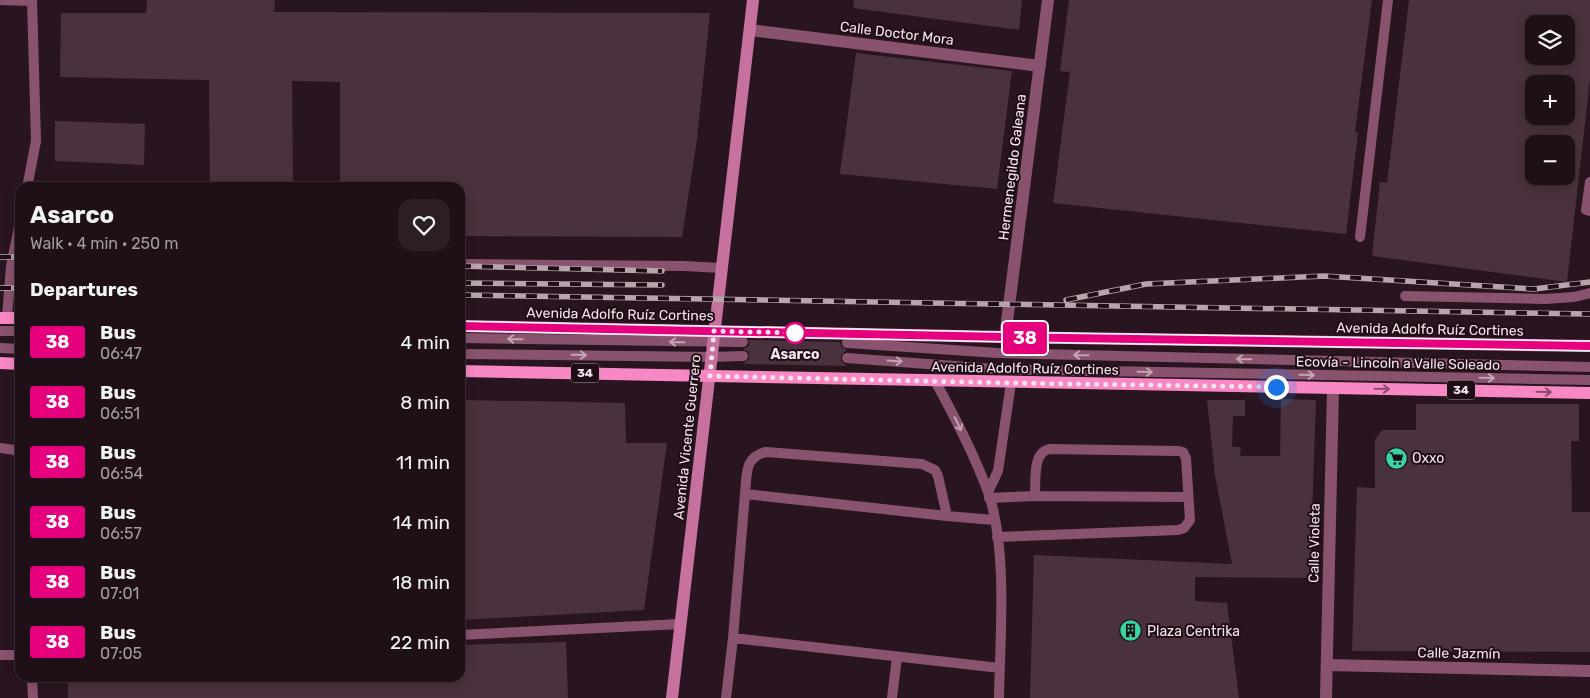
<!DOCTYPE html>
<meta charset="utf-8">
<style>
:root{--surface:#1f1018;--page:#2c1e25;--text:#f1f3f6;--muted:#a19da2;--line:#3c3037}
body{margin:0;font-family:Rubik,sans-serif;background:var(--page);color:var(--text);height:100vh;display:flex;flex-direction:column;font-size:19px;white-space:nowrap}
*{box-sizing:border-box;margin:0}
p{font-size:16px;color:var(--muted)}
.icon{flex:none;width:28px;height:28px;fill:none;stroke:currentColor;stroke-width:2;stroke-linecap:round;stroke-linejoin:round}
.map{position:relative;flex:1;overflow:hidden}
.details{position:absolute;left:15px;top:182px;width:450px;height:500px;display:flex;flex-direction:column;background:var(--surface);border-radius:15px;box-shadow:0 2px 12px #0003,0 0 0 1px var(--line)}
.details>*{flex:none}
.badge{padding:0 10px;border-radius:4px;font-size:18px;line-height:32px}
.buttons{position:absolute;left:1525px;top:15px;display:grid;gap:10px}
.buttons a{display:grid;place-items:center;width:50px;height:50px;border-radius:10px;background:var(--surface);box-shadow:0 2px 12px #0003,0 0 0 1px var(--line);font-size:25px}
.you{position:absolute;width:25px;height:25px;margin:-12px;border:4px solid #fff;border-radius:50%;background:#1a73e8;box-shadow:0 0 0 8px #1a73e833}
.map>.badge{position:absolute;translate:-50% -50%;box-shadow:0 0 0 2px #fff}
h2{padding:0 15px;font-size:19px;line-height:45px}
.round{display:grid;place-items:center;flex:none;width:52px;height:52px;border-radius:15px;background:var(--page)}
.head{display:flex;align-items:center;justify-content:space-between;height:85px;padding:0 15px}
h1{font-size:24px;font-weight:700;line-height:38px}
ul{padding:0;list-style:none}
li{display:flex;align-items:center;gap:15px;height:60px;padding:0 15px}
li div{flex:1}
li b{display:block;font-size:19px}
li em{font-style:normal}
li .badge{min-width:55px;font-weight:700;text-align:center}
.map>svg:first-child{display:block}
.building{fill:#49323d;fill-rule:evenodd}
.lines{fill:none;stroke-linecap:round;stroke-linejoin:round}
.lane{stroke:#89536f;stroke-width:10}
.street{stroke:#89536f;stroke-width:12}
.secondary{stroke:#c7719f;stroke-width:12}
.primary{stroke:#f888c4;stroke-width:12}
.rail-casing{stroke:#b6a5ad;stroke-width:5.5}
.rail{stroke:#1f0c16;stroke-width:4;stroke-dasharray:11;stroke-linecap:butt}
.oneway{stroke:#c4a3b4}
.oneway2{stroke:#8c4a6d}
.line-casing{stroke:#fff;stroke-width:11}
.line{stroke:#e6007e;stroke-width:8}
.walk{stroke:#f4e5ec;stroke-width:5;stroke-dasharray:0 9}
.stop-dot{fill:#fff;stroke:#e6007e;stroke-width:2.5}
.labels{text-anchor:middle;stroke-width:4;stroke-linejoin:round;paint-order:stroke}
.shield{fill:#1f0c16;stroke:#b4a4ac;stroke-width:1}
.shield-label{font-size:12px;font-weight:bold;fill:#f4e5ec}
.street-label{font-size:14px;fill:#f4e5ec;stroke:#1f0c16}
.stop-label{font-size:14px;font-weight:bold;fill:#f4e5ec;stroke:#1f0c16}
.poi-label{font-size:14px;fill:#f4e5ec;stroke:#1f0c16;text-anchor:start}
</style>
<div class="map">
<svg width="1590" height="698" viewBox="0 0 1590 698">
<rect width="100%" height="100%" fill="#291520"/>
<!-- building -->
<path class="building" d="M 147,0 L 275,0 L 274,12 L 710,13 L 697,139 L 682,237 L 460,236 L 460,188 L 340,188 L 340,82 L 292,81 L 293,188 L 210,188 L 209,80 L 60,77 L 61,13 L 146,13 Z
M 854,0 L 1022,0 L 1019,30 L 853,8 Z
M 1069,0 L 1372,0 L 1355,132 L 1358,133 L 1346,234 L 1053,203 L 1070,72 L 1060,71 Z
M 1409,0 L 1590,0 L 1590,79 L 1567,282 L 1372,256 L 1380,182 L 1387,183 ZM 1534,24 L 1566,24 L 1566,56 L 1534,56 ZM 1534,84 L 1566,84 L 1566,116 L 1534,116 ZM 1534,144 L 1566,144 L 1566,176 L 1534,176 Z
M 856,53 L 1012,71 L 997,189 L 840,174 Z
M 55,121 L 145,124 L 144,165 L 55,161 Z
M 749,340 L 840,342 L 841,346 L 847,350 L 841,355 L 841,361 L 847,366 L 743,364 L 749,359 L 749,352 L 743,349 L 749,346 Z
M 1281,399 L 1316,400 L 1310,578 L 1195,577 L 1195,601 L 1227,603 L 1239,698 L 1030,698 L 1034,555 L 1232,564 L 1215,475 L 1207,400 L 1245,400 L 1245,416 L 1233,416 L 1232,447 L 1241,447 L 1240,456 L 1280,456 Z
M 460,400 L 625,403 L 626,443 L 667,443 L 644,610 L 460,620 Z
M 1416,404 L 1579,404 L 1579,441 L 1571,441 L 1572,512 L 1590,512 L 1590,652 L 1352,651 L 1357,487 L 1375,488 L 1375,440 L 1382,430 L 1416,430 Z
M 566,642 L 568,698 L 68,698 L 68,681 L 166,678 L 460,678 L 460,645 Z"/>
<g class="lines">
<!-- lane -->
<path class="lane" d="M 0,0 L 32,1
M 1590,182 L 1586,210 L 1590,211
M 27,188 L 36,141 L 32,0
M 1360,237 L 1388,0
M 460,264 L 685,266 L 721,268
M 11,266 L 20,222
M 1405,296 L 1545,299 L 1574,297 L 1590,293
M 7,318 L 11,266 L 20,266
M 0,331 L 20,331
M 460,338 L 743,342
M 847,343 L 998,353 L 1590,367
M 0,348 L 20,349
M 460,354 L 711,357 L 743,356
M 847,358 L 995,369 L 1590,380
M 935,381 C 955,417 974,454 988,492 C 1008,549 1000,637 999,698
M 0,448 L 15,450 L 20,455
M 988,492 L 998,471 L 1011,383
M 745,494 C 747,475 744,457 766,452 L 922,464 L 935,470 L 938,476 L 947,516
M 989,498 L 1035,496 L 1188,497
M 997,537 L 1178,530 L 1184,528 L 1190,520 L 1186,458 L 1183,452 L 1179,451 L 1049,449 C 1032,453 1036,482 1035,496
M 460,635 L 680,624
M 733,638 L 1000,668
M 0,655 L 20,655
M 32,678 L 33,698
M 726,698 L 733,638 L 745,494 L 947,516 L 994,520
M 892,698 L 897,657"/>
<!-- street -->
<path class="street" d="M 750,30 L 1040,66
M 1005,337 L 1048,0
M 1328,665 L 1590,671
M 1326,698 L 1333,388"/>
<!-- secondary -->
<path class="secondary" d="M 672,698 L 753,0"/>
<!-- primary -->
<path class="primary" d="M 0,318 L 20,318
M 460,326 L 1005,337 L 1590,346
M 0,363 L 20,364
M 460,371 L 1590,393"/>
<defs>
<path id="rail" d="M 0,257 L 20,257
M 460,266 L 662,271
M 460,283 L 662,285
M 0,288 L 20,288
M 460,295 L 1590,314
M 1066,300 L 1146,284 L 1324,276 L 1534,289 L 1590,282"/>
</defs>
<!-- rail casing -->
<use href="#rail" class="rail-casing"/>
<!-- rail -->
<use href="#rail" class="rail"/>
</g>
<!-- one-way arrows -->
<defs><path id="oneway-shaft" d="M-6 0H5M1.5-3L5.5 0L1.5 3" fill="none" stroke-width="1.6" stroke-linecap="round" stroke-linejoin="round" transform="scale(1.25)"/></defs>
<g class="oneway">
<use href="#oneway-shaft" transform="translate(515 339) rotate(-179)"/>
<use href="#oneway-shaft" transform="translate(677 342) rotate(-179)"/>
<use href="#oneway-shaft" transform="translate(579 355) rotate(1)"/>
<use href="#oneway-shaft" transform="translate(1081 355) rotate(-179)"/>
<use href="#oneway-shaft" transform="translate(1244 359) rotate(-179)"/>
<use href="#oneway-shaft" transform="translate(895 361) rotate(4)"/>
<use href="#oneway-shaft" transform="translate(1145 372) rotate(1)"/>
<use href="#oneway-shaft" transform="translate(1307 375) rotate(1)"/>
<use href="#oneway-shaft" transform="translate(1487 378) rotate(1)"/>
<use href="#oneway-shaft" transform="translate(958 424) rotate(64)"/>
</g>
<g class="oneway2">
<use href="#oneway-shaft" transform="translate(1382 389) rotate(1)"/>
<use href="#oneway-shaft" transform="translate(1544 392) rotate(1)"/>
</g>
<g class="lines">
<defs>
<path id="line" d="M 460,326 L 1005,337 L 1590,346"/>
</defs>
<!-- line casing -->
<use href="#line" class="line-casing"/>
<!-- line -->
<use href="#line" class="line"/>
<!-- walk -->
<path class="walk" d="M 795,333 L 714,331 L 710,376 L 1010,383 L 1276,387"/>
</g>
<!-- icons -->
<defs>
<symbol id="supermarket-disc" viewBox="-11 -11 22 22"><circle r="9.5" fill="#39d4a5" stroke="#1f0c16"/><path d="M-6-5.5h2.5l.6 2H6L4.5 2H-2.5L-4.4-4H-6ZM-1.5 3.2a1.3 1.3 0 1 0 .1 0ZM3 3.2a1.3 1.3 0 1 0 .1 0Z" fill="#111"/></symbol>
<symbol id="building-disc" viewBox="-11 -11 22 22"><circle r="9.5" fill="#39d4a5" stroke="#1f0c16"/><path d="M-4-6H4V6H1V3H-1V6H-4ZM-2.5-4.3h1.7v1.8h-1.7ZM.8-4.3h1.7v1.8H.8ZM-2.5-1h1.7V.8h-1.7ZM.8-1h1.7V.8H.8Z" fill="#111"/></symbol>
</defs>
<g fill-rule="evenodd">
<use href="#supermarket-disc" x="1384" y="446" width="25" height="25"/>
<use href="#building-disc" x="1118" y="618" width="25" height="25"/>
</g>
<!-- markers -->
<circle class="stop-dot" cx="795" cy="333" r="10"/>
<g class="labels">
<!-- shield labels -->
<g class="shield">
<rect x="571" y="363.5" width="28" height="19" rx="4"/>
<rect x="1447" y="380.5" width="28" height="19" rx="4"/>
</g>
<g class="shield-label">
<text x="585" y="377">34</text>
<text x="1461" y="394">34</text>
</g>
<!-- street labels -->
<g class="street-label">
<text transform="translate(897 33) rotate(7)" y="5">Calle Doctor Mora</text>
<text transform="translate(1012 167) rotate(-83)" y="5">Hermenegildo Galeana</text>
<text transform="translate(620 314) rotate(1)" y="5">Avenida Adolfo Ruíz Cortines</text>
<text transform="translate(1430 329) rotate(1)" y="5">Avenida Adolfo Ruíz Cortines</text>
<text transform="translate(1398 363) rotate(1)" y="5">Ecovía - Lincoln a Valle Soleado</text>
<text transform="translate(1025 368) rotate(1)" y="5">Avenida Adolfo Ruíz Cortines</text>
<text transform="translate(687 437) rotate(-84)" y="5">Avenida Vicente Guerrero</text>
<text transform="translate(1314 543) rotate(-89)" y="5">Calle Violeta</text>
<text transform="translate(1459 653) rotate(1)" y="5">Calle Jazmín</text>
</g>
<!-- stop labels -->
<g class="stop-label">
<text x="795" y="359">Asarco</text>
</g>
<!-- poi labels -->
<g class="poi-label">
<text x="1412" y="463">Oxxo</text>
<text x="1147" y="636">Plaza Centrika</text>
</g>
</g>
</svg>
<div class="buttons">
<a><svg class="icon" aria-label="layers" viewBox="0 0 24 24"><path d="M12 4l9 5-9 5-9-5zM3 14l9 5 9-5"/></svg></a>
<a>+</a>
<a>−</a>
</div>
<div class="you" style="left:1276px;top:387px"></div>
<b class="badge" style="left:1025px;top:338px;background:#e6007e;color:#fff">38</b>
<section class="details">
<div class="head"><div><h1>Asarco</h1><p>Walk · 4 min · 250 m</p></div><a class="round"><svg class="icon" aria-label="heart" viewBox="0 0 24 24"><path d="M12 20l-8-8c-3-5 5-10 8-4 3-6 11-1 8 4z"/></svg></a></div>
<h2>Departures</h2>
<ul>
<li><span class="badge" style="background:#e6007e;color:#fff">38</span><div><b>Bus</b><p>06:47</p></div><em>4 min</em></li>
<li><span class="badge" style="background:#e6007e;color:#fff">38</span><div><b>Bus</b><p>06:51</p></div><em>8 min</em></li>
<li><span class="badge" style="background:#e6007e;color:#fff">38</span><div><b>Bus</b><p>06:54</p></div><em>11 min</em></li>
<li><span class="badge" style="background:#e6007e;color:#fff">38</span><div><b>Bus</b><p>06:57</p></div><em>14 min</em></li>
<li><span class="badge" style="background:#e6007e;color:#fff">38</span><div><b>Bus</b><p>07:01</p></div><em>18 min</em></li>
<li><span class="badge" style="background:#e6007e;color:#fff">38</span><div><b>Bus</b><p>07:05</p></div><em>22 min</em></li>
</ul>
</section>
</div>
